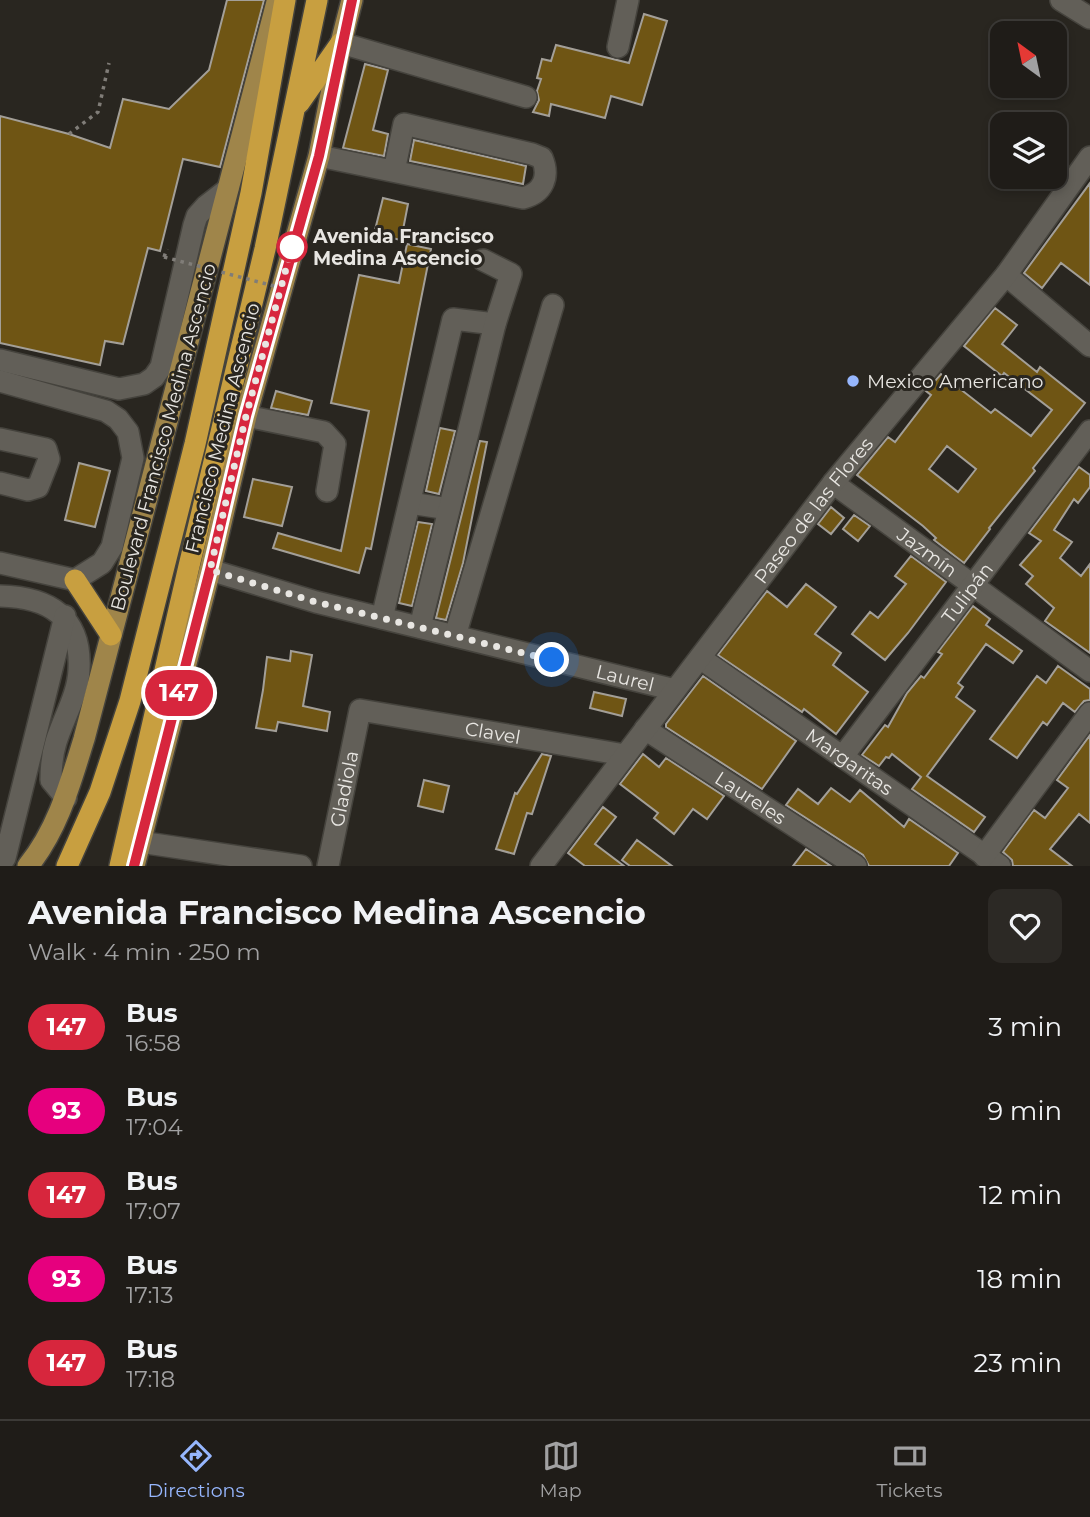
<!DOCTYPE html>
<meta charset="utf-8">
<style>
:root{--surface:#1f1c18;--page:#2c2925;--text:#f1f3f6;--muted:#a1a1a2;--line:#3c3a37;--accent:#96b6fd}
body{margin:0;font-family:Montserrat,sans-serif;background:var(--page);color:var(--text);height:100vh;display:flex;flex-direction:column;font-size:26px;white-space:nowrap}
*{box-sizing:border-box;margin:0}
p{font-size:23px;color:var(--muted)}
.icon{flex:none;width:38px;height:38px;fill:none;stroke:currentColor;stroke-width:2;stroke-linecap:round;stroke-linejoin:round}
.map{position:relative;height:866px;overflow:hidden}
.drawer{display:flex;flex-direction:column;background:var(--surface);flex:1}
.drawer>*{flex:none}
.badge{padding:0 14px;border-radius:23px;font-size:24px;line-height:46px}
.needle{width:46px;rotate:327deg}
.tools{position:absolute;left:990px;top:21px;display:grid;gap:14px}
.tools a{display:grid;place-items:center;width:77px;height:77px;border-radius:14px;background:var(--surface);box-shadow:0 4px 10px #0003,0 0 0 2px var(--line);font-size:35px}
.you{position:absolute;width:35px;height:35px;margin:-18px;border:5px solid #fff;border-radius:50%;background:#1a73e8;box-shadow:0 0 0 10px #1a73e833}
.map>.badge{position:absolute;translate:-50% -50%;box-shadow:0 0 0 4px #fff}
.round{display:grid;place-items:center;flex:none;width:74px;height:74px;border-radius:14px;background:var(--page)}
.head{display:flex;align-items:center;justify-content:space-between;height:119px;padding:0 28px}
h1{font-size:33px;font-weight:700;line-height:52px}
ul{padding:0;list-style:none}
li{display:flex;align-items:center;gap:21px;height:84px;padding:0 28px}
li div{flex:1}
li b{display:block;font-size:26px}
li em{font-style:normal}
li .badge{min-width:77px;font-weight:700;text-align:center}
.tab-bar{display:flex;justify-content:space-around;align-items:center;height:98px;border-top:2px solid var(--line);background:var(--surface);font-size:19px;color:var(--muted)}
.tab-bar a{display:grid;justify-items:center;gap:4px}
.tab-bar .active{color:var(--accent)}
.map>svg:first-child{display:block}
.building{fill:#6f5514;stroke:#a39f98;stroke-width:2;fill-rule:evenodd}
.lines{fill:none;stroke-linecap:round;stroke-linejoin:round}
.minor-casing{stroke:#45433d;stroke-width:24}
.major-casing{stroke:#45433d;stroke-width:24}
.highway-casing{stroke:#45433d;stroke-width:24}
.path{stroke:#807d78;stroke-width:3.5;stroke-dasharray:3.5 5;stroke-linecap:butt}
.minor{stroke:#625f58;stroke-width:21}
.major{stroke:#9f854a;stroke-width:21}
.highway{stroke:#c89f40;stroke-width:21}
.path-bridge{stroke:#807d78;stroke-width:3.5;stroke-dasharray:3.5 5;stroke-linecap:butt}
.line-casing{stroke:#fff;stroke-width:16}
.line{stroke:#d7263d;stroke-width:10}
.walk{stroke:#e8e6e2;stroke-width:7;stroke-dasharray:0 12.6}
.stop-dot{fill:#fff;stroke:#d7263d;stroke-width:3.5}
.poi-dot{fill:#96b6fd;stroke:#292620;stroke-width:2.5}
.labels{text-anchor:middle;stroke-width:6;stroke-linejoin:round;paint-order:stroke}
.stop-label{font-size:19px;font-weight:bold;fill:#e8e6e2;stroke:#292620;text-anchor:start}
.poi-label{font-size:19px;fill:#e8e6e2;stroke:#292620;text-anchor:start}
.street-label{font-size:19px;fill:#e8e6e2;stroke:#292620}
</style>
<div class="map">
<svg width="1090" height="866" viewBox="0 0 1090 866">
<rect width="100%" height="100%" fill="#292620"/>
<!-- building -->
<path class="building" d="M 227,0 L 264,0 L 220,167 L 183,159 L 160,251 L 148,248 L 123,344 L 105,341 L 100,365 L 0,343 L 0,116 L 69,134 L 110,148 L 123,99 L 169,109 L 209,70 Z
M 644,14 L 667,21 L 642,105 L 611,96 L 605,118 L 551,104 L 549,116 L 533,112 L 539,100 L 537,91 L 541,79 L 537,78 L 542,59 L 551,61 L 556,45 L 629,63 Z
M 365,64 L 388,70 L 373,130 L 388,134 L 384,156 L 343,148 Z
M 414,140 L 526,166 L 523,184 L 410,161 Z
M 1090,183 L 1090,285 L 1061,263 L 1042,288 L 1024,273 Z
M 383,198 L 408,204 L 401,240 L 374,234 Z
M 407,244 L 431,249 L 371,549 L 366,548 L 359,573 L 273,548 L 278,533 L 341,551 L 369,411 L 331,403 L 359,275 L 399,283 Z
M 995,308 L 1017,325 L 1002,344 L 1037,372 L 1040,367 L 1085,403 L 1033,468 L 1035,471 L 989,528 L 990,529 L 964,563 L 934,540 L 936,538 L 923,526 L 857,475 L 888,437 L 895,442 L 931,395 L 926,391 L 941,374 L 991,413 L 995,409 L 1031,436 L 1052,410 L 1004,373 L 1002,376 L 964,346 ZM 947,446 L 976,469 L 958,492 L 929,469 Z
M 276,391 L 312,401 L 308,415 L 271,408 Z
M 440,428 L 455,431 L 439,494 L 426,491 Z
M 480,441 L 487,442 L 463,563 L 446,620 L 436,618 Z
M 79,463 L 110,471 L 95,527 L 65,520 Z
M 1079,467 L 1090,475 L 1090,487 L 1078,503 L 1074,499 L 1054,530 L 1072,542 L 1060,558 L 1081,576 L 1090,564 L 1090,653 L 1045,621 L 1054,608 L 1026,584 L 1033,576 L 1020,565 L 1041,541 L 1029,533 Z
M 253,479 L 292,487 L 282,526 L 244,517 Z
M 831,507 L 844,518 L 831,534 L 818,524 Z
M 854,515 L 870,526 L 858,541 L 843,529 Z
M 418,522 L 432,524 L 412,606 L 399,603 Z
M 911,556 L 946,582 L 908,633 L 885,660 L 852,634 L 870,612 L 878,618 L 906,584 L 895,576 Z
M 806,584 L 836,607 L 815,634 L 841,653 L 833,665 L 868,692 L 836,734 L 804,709 L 802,712 L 718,655 L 767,591 L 787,607 Z
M 973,606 L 990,619 L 986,625 L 1022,651 L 1013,663 L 986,644 L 958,683 L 963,687 L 956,697 L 975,711 L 927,776 L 985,817 L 974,832 L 912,789 L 921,777 L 892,754 L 889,758 L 886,757 L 879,766 L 862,755 L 885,725 L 888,727 L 907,693 L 921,676 L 924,678 L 942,654 L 938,652 Z
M 291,651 L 312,655 L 303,706 L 330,712 L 327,731 L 278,722 L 276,731 L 256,728 L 263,690 L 267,657 L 290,661 Z
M 1058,666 L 1090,689 L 1090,700 L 1084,701 L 1075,712 L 1063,703 L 1047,725 L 1043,722 L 1017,758 L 990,739 L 1037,676 L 1046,683 Z
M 703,676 L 796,741 L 762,789 L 666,727 L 666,724 Z
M 594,692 L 626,699 L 622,716 L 590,708 Z
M 1090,735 L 1090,823 L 1079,814 L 1050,849 L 1072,866 L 1013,866 L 1012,860 L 1003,852 L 1034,810 L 1045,818 L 1068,788 L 1057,780 Z
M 542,754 L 551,756 L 532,814 L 527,813 L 514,854 L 496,849 L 515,793 L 517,794 Z
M 643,754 L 659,767 L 666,758 L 724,796 L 707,819 L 693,809 L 674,834 L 654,818 L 658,813 L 620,784 Z
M 424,780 L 449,786 L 443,812 L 418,806 Z
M 831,788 L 850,802 L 860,790 L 904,827 L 909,819 L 958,853 L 949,866 L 869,866 L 863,855 L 786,805 L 798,789 L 818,804 Z
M 603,807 L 616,817 L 595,844 L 624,866 L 585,866 L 568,853 Z
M 637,840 L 672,866 L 630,866 L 622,860 Z
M 806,849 L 831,866 L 793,866 Z"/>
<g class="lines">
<defs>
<g id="minor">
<path d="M 1061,0 L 1090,18"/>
<path d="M 341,43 L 526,97"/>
<path d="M 618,47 L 628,0"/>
<path d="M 319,156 L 523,198 C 543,193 550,177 542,158 L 532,154 L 404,124 L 394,171"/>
<path d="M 1006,275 L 1090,346"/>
<path d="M 0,360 L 119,389 L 144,384 L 154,377 L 161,367 L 194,225 L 197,216 L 206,206 L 228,189"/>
<path d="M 0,381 L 106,411 L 118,419 L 128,432 L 133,458 L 112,547 L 102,563 L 75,580 L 0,563"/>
<path d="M 246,416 L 324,432 L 335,444 L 327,491"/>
<path d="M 0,439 L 46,449 L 49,459 L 38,487 L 28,490 L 0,483"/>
<path id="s1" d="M 833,483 L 1090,671"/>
<path d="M 410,503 L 449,509"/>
<path id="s2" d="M 210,570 L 316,602 L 675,690"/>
<path d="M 0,596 C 49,597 82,617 79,670 C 78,695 63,719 56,742 C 52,755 51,767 51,780 L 66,798"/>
<path d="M 382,618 L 453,319 L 495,324"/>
<path d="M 420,627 L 495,324 L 511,274 L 483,260"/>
<path d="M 455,636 L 553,305"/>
<path id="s3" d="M 700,658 L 1000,866"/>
<path id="s4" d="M 645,729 L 856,866"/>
<path id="s5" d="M 843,756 L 1090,431"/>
<path d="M 140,842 L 301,866"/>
<path d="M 984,856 L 1090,713"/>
<path d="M 0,865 L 5,858 L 65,616"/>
<path id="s6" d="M 328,866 L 360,710 L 625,755"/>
<path id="s7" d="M 541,866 L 833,483 L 1006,275 L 1090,157"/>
</g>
<path id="major" d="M 28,866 C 58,829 70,784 84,739 L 277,2
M 134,866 L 210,570 L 246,416 L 319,156 L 341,43 L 352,0"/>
<path id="highway" d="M 299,103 L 341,43
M 75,580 L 111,635
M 67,866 L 100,792 L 130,701 L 195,444 L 251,193 L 285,0
M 120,866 L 189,566 L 265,249 L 317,0"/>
</defs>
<!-- minor casing -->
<use href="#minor" class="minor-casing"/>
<!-- major casing -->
<use href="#major" class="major-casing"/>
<!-- highway casing -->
<use href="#highway" class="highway-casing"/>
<!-- path -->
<path class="path" d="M 69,134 L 98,112 L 109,63
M 164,257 L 167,249"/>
<!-- minor -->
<use href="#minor" class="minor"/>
<!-- major -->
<use href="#major" class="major"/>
<!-- highway -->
<use href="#highway" class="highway"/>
<!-- path-bridge -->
<path class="path-bridge" d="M 164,257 L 293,291"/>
</g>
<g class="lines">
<defs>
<path id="line" d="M 134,866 L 210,570 L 246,416 L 319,156 L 352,0"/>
</defs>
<!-- line casing -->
<use href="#line" class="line-casing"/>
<!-- line -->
<use href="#line" class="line"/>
<!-- walk -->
<path class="walk" d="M 292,247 L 246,416 L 210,570 L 316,602 L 552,660"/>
</g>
<!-- markers -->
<circle class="stop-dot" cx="292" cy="247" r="14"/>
<circle class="poi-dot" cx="853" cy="381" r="7"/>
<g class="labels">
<!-- stop labels -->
<g class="stop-label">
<text x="313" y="243">Avenida Francisco<tspan x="313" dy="22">Medina Ascencio</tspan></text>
</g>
<!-- poi labels -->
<g class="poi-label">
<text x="867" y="388">Mexico Americano</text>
</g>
<!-- street labels -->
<g class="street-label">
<text transform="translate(222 428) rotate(-76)" y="7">Francisco Medina Ascencio</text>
<text transform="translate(163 437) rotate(-75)" y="7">Boulevard Francisco Medina Ascencio</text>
<text dy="7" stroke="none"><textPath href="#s7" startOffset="448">Paseo de las Flores</textPath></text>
<text dy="7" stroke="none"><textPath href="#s1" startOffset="117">Jazmín</textPath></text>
<text dy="7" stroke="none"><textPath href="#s5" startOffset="205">Tulipán</textPath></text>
<text dy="7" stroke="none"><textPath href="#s2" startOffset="429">Laurel</textPath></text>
<text dy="7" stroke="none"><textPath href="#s6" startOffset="294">Clavel</textPath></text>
<text dy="7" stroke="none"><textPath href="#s3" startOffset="182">Margaritas</textPath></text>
<text dy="7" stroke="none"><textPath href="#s6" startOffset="79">Gladiola</textPath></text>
<text dy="7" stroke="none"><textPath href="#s4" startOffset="126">Laureles</textPath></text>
</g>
</g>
</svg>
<div class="tools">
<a><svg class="needle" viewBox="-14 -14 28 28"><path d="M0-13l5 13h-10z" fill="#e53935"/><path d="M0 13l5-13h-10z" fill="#a1a1a2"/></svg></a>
<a><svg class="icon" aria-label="layers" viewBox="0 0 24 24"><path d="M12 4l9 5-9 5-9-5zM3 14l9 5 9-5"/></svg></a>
</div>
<div class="you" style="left:552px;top:660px"></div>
<b class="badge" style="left:179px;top:693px;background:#d7263d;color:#fff">147</b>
</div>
<section class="drawer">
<div class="head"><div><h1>Avenida Francisco Medina Ascencio</h1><p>Walk · 4 min · 250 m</p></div><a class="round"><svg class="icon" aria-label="heart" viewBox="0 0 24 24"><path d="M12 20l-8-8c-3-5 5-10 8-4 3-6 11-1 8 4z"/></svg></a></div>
<ul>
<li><span class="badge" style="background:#d7263d;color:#fff">147</span><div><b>Bus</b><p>16:58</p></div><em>3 min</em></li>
<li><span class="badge" style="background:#e6007e;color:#fff">93</span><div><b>Bus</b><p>17:04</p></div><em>9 min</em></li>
<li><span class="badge" style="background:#d7263d;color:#fff">147</span><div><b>Bus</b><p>17:07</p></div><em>12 min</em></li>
<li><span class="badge" style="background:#e6007e;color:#fff">93</span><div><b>Bus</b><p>17:13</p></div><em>18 min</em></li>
<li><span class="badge" style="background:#d7263d;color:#fff">147</span><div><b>Bus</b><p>17:18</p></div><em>23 min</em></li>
</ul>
</section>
<nav class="tab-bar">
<a class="active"><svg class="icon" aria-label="directions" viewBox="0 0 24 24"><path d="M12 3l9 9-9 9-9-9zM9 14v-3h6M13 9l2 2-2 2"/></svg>Directions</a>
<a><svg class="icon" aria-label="map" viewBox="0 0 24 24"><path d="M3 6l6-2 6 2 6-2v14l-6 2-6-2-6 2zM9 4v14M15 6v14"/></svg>Map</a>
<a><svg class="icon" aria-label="tickets" viewBox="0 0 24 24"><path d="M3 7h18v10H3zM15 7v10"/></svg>Tickets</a>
</nav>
